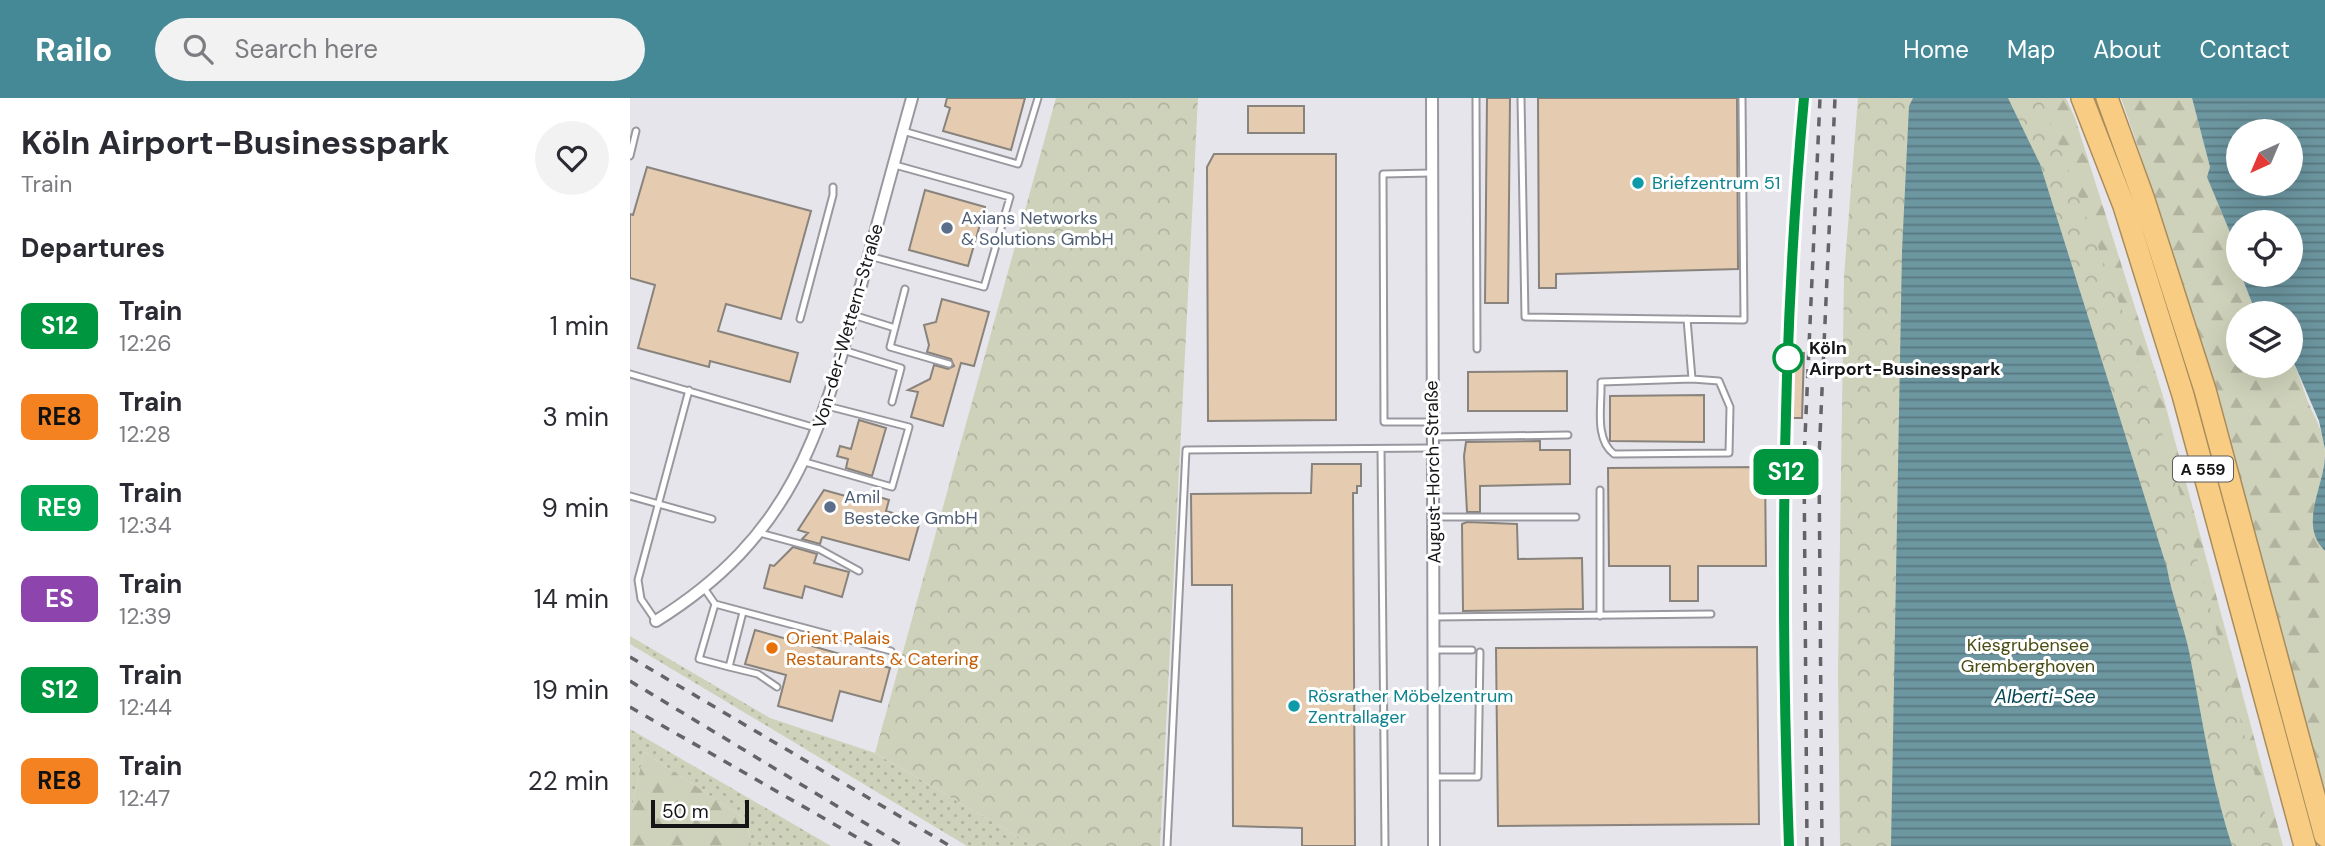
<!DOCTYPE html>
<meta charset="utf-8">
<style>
:root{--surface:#fff;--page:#f2f2f3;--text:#2b2b33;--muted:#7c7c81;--accent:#458997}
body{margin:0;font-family:"DM Sans",sans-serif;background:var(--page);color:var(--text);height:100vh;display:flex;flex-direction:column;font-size:26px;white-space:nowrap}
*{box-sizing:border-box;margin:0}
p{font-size:23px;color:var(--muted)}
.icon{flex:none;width:38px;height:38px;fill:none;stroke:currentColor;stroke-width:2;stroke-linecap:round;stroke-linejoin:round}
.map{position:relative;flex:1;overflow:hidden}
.details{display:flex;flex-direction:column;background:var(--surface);width:630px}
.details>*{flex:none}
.badge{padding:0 14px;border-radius:10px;font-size:24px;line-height:46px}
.needle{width:46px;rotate:224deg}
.tools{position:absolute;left:1596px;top:21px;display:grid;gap:14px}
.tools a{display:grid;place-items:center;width:77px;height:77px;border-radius:50%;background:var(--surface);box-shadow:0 7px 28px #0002;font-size:35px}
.scale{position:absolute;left:21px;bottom:18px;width:98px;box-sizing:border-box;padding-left:7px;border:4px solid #151417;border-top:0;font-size:19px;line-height:24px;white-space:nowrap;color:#151417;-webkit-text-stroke:5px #fff;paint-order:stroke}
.map>.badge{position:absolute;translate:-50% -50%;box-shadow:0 0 0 4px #fff}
h2{padding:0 21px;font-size:26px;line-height:63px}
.round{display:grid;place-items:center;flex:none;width:74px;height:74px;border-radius:37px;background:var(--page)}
.summary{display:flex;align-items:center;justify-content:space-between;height:119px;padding:0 21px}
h1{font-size:33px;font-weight:700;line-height:52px}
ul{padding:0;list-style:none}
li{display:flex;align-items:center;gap:21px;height:91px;padding:0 21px}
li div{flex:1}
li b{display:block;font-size:26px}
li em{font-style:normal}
li .badge{min-width:77px;font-weight:700;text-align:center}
header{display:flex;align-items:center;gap:42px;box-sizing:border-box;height:98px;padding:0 35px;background:var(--accent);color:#fff}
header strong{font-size:33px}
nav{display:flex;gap:38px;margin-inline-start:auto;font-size:24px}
.search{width:490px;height:63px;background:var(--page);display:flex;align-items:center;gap:18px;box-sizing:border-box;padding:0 24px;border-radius:38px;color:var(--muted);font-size:26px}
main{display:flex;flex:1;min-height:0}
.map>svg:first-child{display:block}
.grass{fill:url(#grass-dots)}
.forest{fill:url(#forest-firs)}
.park{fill:url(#park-crowns)}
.water{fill:url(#water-rules);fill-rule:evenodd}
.building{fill:#e5cbaf;stroke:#88837d;stroke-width:2}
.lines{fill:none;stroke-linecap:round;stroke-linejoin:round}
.lane-casing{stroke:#9a989f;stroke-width:9}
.street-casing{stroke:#9a989f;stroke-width:14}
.highway-casing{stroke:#a98c5d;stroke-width:24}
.lane{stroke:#fff;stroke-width:5}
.street{stroke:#fff;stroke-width:10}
.highway{stroke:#f8cc82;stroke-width:21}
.rail{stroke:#646367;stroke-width:3.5;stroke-dasharray:9 9;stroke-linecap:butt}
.line-casing{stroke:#fff;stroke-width:16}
.line{stroke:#009640;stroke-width:10}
.culture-dot{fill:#0f9aa8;stroke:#fff;stroke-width:2.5}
.service-dot{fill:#5c6f8a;stroke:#fff;stroke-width:2.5}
.stop-dot{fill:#fff;stroke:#009640;stroke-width:3.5}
.food-dot{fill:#e8710a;stroke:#fff;stroke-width:2.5}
.labels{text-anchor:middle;stroke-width:6;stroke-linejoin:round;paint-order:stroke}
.shield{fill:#fff;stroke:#5b5a5d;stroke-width:2}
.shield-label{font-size:16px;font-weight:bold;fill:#151417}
.culture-label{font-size:18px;fill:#0d838f;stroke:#fff;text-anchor:start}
.service-label{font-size:18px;fill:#4e5e75;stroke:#fff;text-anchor:start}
.street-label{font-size:18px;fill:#151417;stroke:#fff}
.stop-label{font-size:18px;font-weight:bold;fill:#151417;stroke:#fff;text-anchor:start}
.food-label{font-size:18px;fill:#c56008;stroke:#fff;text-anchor:start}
.park-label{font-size:18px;fill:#484c11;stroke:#fff}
.water-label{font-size:19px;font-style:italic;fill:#064854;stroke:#fff}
</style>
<header>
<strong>Railo</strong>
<div class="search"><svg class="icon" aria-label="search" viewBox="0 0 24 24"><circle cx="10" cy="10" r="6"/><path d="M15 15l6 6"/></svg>Search here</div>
<nav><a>Home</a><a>Map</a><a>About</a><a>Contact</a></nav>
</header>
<main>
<section class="details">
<div class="summary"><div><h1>Köln Airport-Businesspark</h1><p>Train</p></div><a class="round"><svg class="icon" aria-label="heart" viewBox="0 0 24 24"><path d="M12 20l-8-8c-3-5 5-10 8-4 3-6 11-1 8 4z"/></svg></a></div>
<h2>Departures</h2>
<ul>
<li><span class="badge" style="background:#009640;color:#fff">S12</span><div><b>Train</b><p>12:26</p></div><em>1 min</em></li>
<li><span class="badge" style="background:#f58220;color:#111">RE8</span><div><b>Train</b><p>12:28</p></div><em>3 min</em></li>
<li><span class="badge" style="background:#00a651;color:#fff">RE9</span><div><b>Train</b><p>12:34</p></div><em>9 min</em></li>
<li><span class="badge" style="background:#8e44ad;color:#fff">ES</span><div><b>Train</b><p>12:39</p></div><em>14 min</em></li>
<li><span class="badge" style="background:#009640;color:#fff">S12</span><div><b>Train</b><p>12:44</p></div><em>19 min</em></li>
<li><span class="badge" style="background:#f58220;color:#111">RE8</span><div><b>Train</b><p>12:47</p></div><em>22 min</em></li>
</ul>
</section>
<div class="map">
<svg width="1695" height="748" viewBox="0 0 1695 748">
<defs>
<pattern id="grass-dots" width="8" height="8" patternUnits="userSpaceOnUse" patternTransform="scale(1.75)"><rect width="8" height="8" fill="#cfd2ba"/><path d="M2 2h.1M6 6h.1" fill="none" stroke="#b1b39f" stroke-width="1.8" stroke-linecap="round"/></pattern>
<pattern id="forest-firs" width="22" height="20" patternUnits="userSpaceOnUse" patternTransform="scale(1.75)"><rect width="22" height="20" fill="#cfd2ba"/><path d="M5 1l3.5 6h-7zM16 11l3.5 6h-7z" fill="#b1b39f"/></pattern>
<pattern id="park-crowns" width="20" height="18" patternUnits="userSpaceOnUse" patternTransform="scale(1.75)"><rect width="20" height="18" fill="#cfd2ba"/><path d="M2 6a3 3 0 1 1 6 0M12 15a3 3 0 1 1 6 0" fill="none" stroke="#b1b39f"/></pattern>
<pattern id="water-rules" width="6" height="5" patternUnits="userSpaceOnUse" patternTransform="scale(1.75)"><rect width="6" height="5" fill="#6c96a0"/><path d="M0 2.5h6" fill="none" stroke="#587981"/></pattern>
</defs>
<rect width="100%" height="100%" fill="#e7e5ec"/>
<!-- grass -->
<path class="grass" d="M 0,538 L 140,620 L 245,655 L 404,748 L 337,748 L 0,546 Z
M 0,631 L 201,748 L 121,748 L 117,722 L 14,654 L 0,717 Z"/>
<!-- forest -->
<path class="forest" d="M 1378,0 L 1436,0 L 1445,20 L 1533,298 L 1653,748 L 1602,748 Z
M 1491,0 L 1562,0 L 1580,69 L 1578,79 L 1604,144 L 1608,177 L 1611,177 L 1626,215 L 1608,215 L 1608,268 L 1661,268 L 1661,258 C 1668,273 1672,288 1678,304 C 1685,321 1695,335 1695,355 C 1695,388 1669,426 1695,453 L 1695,698 C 1630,465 1572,228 1491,0 Z
M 14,654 L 117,722 L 121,748 L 0,748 L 0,717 Z"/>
<!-- park -->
<path class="park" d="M 426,0 L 568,0 L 530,748 L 404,748 L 245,655 Z
M 1228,0 L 1411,0 L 1492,212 L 1540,359 L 1644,748 L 1210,748 L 1208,574 L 1214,178 Z"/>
<!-- water -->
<path class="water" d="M 1283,0 L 1378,0 L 1410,66 L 1537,470 C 1542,499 1553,525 1559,553 C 1572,619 1581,684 1602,748 L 1261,748 L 1272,153 L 1279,8 Z
M 1562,0 L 1695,0 L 1695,351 L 1689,323 L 1661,258 L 1661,215 L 1626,215 L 1611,177 L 1661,177 L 1661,124 L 1608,124 L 1608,169 L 1604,144 L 1577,79 L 1580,69 ZM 1608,33 L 1661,33 L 1661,86 L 1608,86 Z
M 1695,358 L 1695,453 C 1668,427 1694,389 1695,358 Z"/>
<!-- building -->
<path class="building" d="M 317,0 L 395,0 L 381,52 L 313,33 L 320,10 L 315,8 Z
M 857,0 L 880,0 L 878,205 L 855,205 Z
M 908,0 L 1107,0 L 1108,171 L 926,176 L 926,190 L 909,190 Z
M 618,8 L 674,8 L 674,35 L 618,35 Z
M 584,56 L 706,56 L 706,322 L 578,323 L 577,69 Z
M 17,69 L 181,113 L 151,221 L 96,206 L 88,233 L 168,255 L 160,284 L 80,263 L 79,269 L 8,250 L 25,187 L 0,180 L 0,116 L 3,117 Z
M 295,92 L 355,109 L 338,168 L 279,152 Z
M 312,201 L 359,214 L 344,268 L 331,265 L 313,328 L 281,319 L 288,294 L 278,292 L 300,281 L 304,267 L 318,271 L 324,268 L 321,261 L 297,254 L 299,247 L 294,227 L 306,224 Z
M 1162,255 L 1174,255 L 1172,320 L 1161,320 Z
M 937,273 L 937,313 L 838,313 L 838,274 Z
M 1074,297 L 1074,344 L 980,343 L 980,298 Z
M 229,322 L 256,330 L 242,378 L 216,370 L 218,361 L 207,358 L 210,348 L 221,351 Z
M 910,343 L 910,352 L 940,352 L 940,386 L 850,388 L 850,414 L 837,414 L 834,358 L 836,344 Z
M 682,366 L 731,366 L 731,388 L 727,388 L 727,395 L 723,395 L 725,748 L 672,748 L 672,730 L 603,728 L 602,487 L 562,487 L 561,396 L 681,395 Z
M 1135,369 L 1136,468 L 1068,468 L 1068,503 L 1040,503 L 1040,468 L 979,468 L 978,370 Z
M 194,392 L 230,402 L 232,394 L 259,402 L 256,413 L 290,423 L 279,462 L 192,439 L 190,446 L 172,441 L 178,435 L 168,432 Z
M 837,424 L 887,426 L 888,461 L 952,460 L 953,511 L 833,513 L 832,426 Z
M 163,449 L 187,456 L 184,465 L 219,474 L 212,499 L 175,488 L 172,500 L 134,490 L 140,467 L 144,468 Z
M 125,532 L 260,570 L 251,604 L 210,593 L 202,623 L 148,608 L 156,577 L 115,566 Z
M 1127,549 L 1129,726 L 868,728 L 866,550 Z"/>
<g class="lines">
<defs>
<path id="lane" d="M 846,0 L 847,251
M 891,0 L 895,219 L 1114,222 L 1112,0
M 273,33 L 388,66 L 408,0
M 0,58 L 6,33
M 801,75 L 753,76 L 754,324 L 802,324
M 239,158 L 354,189 L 380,99 L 265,67
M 275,191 L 260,249 L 319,266
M 223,217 L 265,230
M 170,221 L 203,97 L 203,89
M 1057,221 L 1062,281
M 213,252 L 271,270 L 262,304
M 0,276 L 186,330
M 1062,281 L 1089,283 L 1100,309 L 1099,355 L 984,356 C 964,341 972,307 971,284 Z
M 802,339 L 938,337
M 751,351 L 755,748
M 175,364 L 262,389 L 279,329 L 197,308
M 970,392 L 970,518
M 0,398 L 82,421
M 803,419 L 946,419
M 130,435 L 189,451 L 229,473
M 74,490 L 85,506 L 261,553
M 85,506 L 69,561 L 99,569
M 113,514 L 99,569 L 128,576 L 147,589
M 805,519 L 1081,516
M 26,523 L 11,501 L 8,482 L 59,292
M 805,552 L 842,552
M 804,679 L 848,679 L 850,554
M 537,748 L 556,352 L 802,350"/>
<path id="street" d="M 802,0 L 804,748
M 26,523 C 162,438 189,340 229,195 C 246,130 264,65 282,0"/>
<path id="highway" d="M 1452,0 L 1494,108 L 1553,297 L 1675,748
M 1477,0 L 1513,99 L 1575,292 L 1695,738"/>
</defs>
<!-- lane casing -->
<use href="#lane" class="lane-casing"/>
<!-- street casing -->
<use href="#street" class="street-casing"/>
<!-- highway casing -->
<use href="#highway" class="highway-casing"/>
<!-- lane -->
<use href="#lane" class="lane"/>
<!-- street -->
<use href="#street" class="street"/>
<!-- highway -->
<use href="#highway" class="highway"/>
<!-- rail -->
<path class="rail" d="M 0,559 L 320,748
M 0,583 L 273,748
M 0,609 L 242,748
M 1159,748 C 1151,499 1151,248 1174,0
M 1177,748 L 1174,362 L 1190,0
M 1192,748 L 1189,360 L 1205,0"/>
</g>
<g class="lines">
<defs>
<path id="line" d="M 1159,748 C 1150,499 1151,248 1174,0"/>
</defs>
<!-- line casing -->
<use href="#line" class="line-casing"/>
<!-- line -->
<use href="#line" class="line"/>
</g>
<!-- markers -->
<g class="culture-dot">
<circle cx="1008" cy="85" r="7"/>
<circle cx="664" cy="608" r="7"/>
</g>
<g class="service-dot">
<circle cx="317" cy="130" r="7"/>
<circle cx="200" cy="409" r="7"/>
</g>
<circle class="stop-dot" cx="1158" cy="260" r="14"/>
<circle class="food-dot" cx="142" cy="550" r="7"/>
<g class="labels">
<!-- shield labels -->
<rect class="shield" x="1543" y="358.5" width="60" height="25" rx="5"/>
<g class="shield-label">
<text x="1573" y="377">A 559</text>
</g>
<!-- culture labels -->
<g class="culture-label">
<text x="1022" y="91">Briefzentrum 51</text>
<text x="678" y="604">Rösrather Möbelzentrum<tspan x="678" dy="21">Zentrallager</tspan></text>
</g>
<!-- service labels -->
<g class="service-label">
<text x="331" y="126">Axians Networks<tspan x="331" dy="21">&amp; Solutions GmbH</tspan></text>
<text x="214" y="405">Amil<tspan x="214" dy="21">Bestecke GmbH</tspan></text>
</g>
<!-- street labels -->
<g class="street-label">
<text transform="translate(218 228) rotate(-74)" y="6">Von-der-Wettern-Straße</text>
<text transform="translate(803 374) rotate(-91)" y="6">August-Horch-Straße</text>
</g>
<!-- stop labels -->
<g class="stop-label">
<text x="1179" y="256">Köln<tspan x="1179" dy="21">Airport-Businesspark</tspan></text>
</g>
<!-- food labels -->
<g class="food-label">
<text x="156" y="546">Orient Palais<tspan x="156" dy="21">Restaurants &amp; Catering</tspan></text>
</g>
<!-- park labels -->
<g class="park-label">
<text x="1398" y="553">Kiesgrubensee<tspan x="1398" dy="21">Gremberghoven</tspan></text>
</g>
<!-- water labels -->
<g class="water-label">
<text x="1415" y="605">Alberti-See</text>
</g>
</g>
</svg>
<div class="tools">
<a><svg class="needle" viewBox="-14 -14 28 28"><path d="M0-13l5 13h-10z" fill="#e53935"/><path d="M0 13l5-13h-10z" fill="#7c7c81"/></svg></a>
<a><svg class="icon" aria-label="locate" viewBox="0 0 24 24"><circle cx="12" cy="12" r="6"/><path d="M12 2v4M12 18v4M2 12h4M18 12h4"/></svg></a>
<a><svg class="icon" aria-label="layers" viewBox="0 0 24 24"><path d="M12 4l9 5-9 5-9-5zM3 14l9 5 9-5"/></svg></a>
</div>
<div class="scale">50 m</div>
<b class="badge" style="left:1156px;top:374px;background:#009640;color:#fff">S12</b>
</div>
</main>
